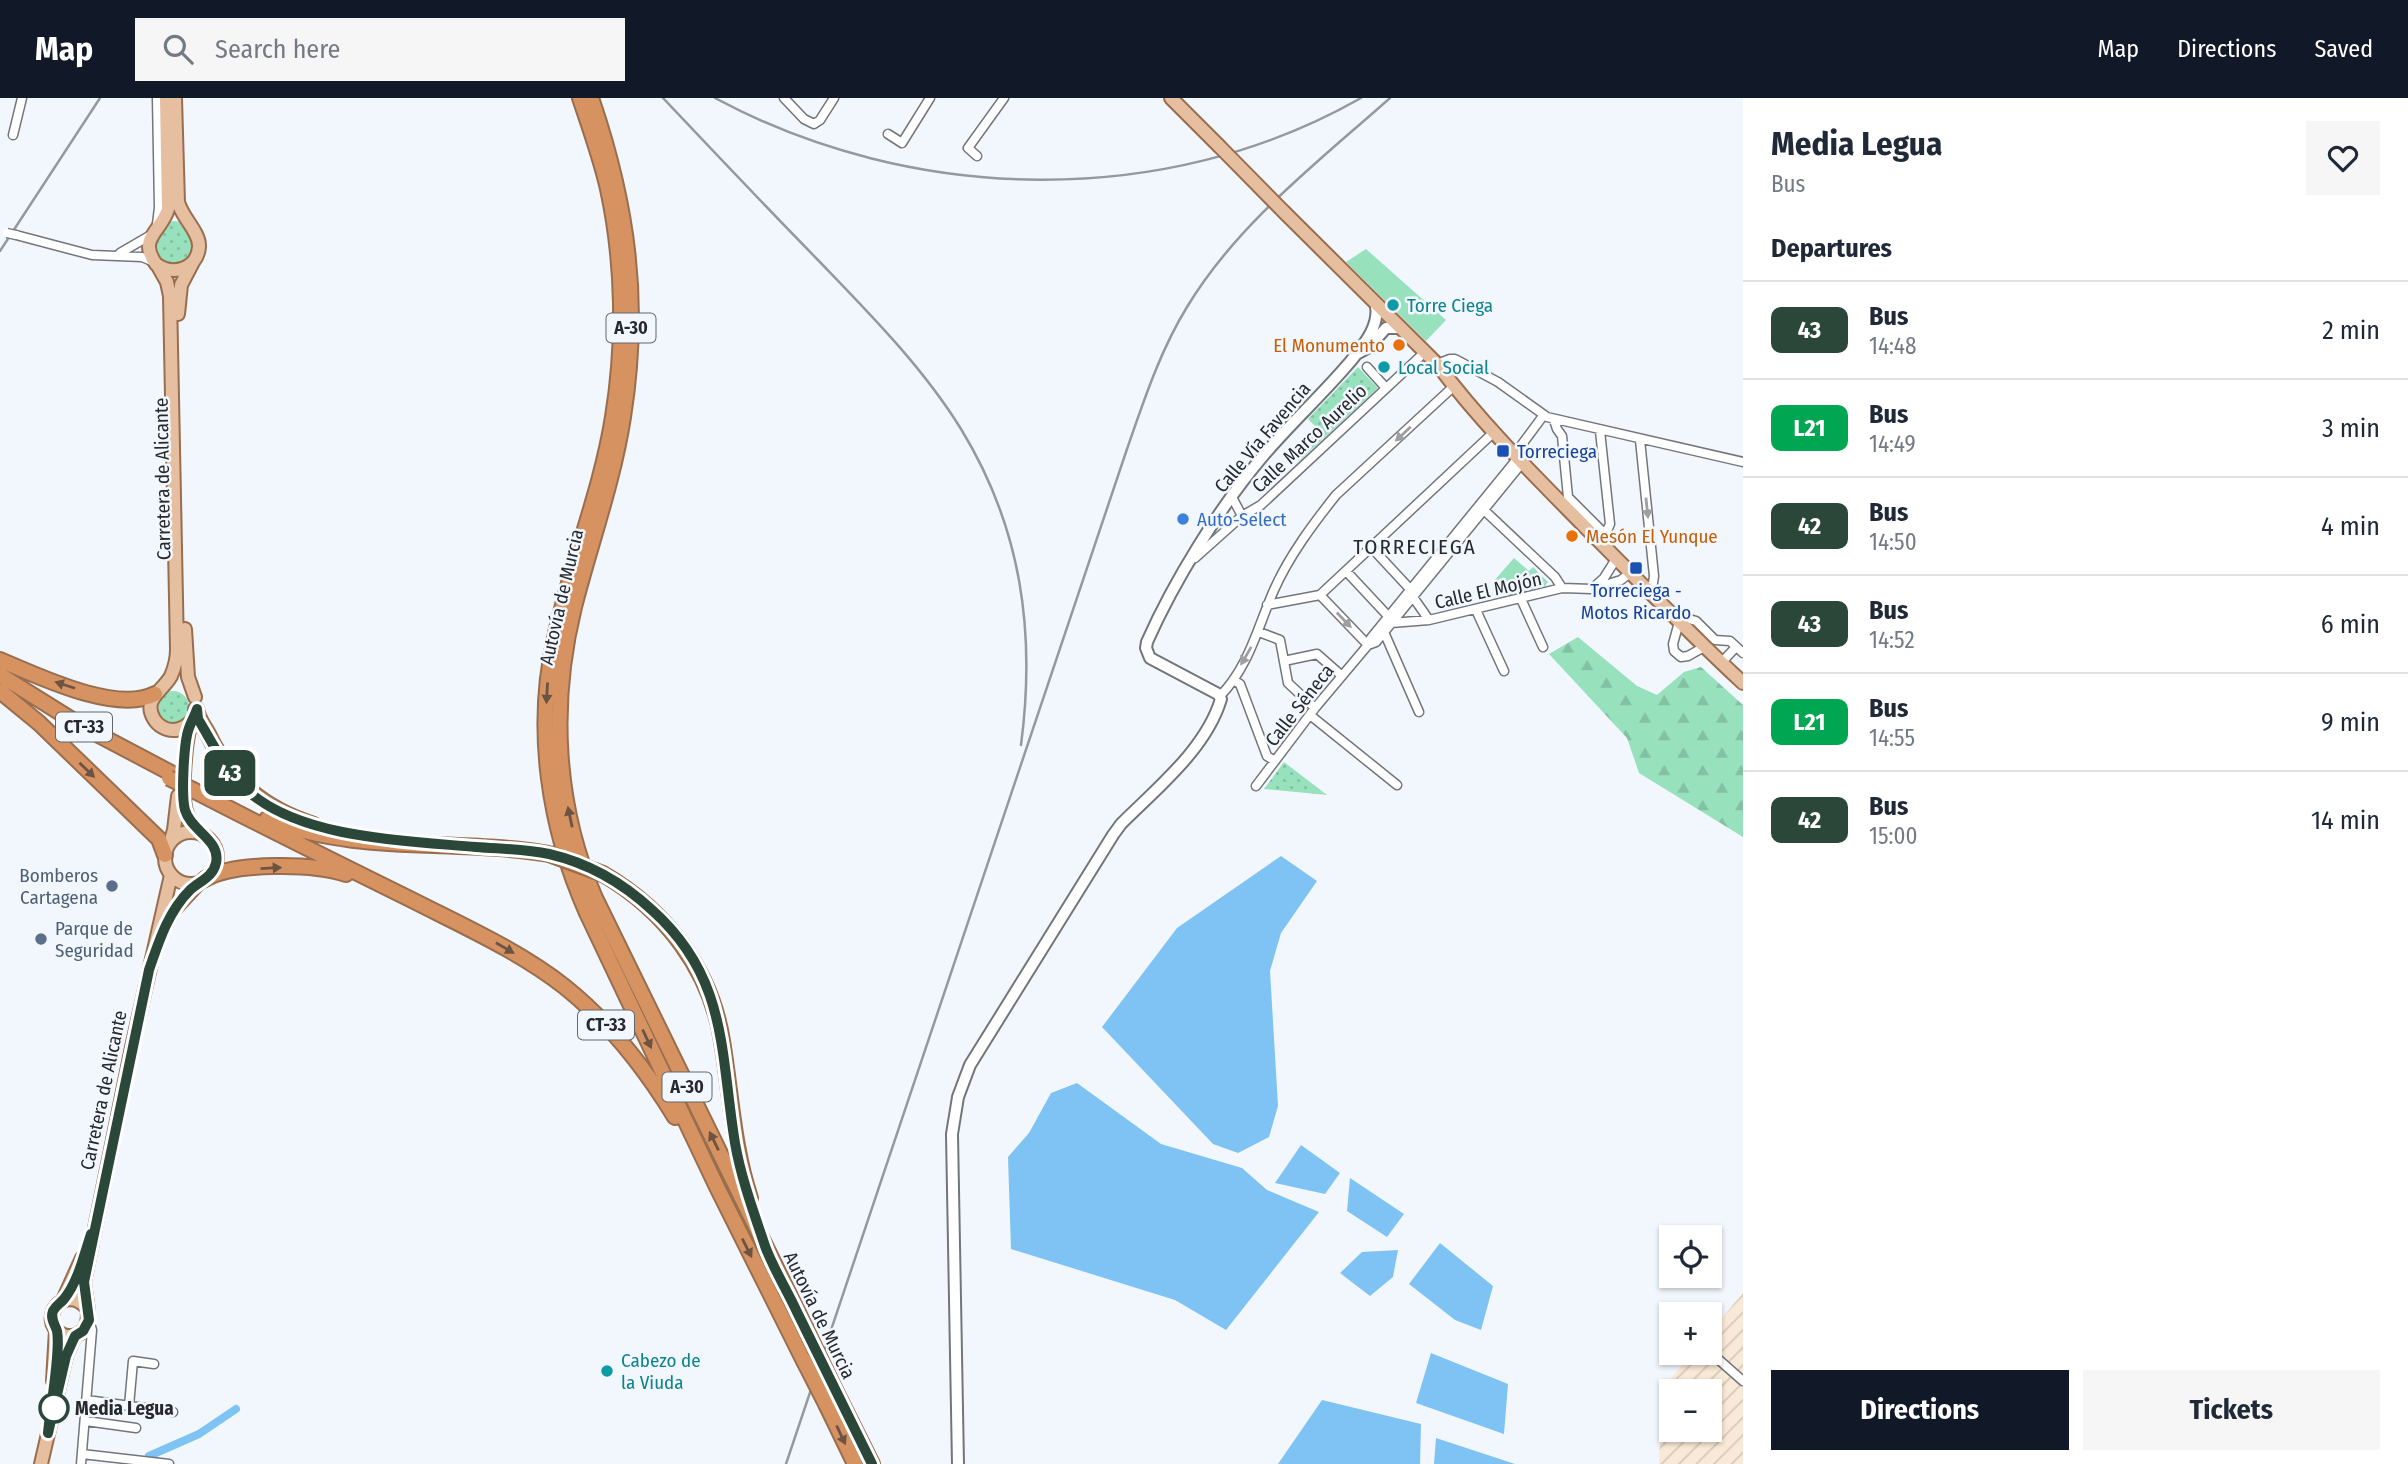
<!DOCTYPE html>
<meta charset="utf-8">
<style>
:root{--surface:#fff;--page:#f6f6f7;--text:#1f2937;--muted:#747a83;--line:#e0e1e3;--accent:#111827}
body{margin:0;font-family:"Fira Sans Condensed",sans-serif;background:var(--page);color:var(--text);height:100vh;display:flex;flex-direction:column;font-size:26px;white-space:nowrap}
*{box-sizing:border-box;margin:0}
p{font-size:23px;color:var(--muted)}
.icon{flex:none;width:38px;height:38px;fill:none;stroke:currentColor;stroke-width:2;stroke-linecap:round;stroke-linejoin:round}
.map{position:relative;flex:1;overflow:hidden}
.drawer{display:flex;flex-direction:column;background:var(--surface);width:665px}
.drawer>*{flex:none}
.badge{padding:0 14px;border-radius:10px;font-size:24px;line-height:46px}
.tools{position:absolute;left:1659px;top:1127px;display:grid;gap:14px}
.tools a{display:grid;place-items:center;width:63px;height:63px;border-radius:0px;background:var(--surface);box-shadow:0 2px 5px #0004;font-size:35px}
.map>.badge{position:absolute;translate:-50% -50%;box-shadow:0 0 0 4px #fff}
h2{padding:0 28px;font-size:26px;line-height:63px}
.round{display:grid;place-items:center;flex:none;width:74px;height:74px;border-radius:0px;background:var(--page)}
.overview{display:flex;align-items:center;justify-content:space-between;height:119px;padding:0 28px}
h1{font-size:33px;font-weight:700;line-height:52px}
.action{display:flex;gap:14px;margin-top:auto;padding:14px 28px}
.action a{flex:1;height:80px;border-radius:0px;background:var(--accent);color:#fff;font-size:28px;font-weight:700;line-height:80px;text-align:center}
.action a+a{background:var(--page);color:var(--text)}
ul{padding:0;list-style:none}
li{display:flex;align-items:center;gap:21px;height:98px;padding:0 28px;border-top:2px solid var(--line)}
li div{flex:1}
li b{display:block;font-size:26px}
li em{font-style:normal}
li .badge{min-width:77px;font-weight:700;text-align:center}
header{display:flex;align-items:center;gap:42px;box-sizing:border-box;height:98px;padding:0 35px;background:var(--accent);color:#fff}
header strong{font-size:33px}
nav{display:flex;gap:38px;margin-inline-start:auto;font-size:24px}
.search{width:490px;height:63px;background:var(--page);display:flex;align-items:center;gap:18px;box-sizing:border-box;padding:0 24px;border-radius:0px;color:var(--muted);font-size:26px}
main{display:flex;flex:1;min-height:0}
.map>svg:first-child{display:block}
.industrial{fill:url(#industrial-furrows);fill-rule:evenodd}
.forest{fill:url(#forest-firs)}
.park{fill:#97e1bc}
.garden{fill:url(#garden-dots)}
.water{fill:#7ec3f3}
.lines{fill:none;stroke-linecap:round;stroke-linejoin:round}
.canal{stroke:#7ec3f3;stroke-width:8}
.street-casing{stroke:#71767c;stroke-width:11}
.secondary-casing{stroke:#71767c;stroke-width:14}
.primary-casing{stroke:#996e4e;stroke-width:16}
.highway-casing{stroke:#996e4e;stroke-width:18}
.street{stroke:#fff;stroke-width:8}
.secondary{stroke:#fff;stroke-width:10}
.primary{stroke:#e6bea0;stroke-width:12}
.highway{stroke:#d69361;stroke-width:14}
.rail{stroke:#95999e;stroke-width:2.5}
.street-bridge-casing{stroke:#71767c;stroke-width:11;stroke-linecap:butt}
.primary-bridge-casing{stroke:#996e4e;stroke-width:16;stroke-linecap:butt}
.highway-bridge-casing{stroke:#996e4e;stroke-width:18;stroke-linecap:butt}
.street-bridge{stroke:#fff;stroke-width:8}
.primary-bridge{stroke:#e6bea0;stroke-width:12}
.highway-bridge{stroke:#d69361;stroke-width:14}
.oneway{fill:#9e9fa0}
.oneway2{fill:#6d5341}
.line-casing{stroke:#fff;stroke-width:16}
.line{stroke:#2a4739;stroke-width:10}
.culture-dot{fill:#0f9aa8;stroke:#f2f7fe;stroke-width:2.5}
.food-dot{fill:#e8710a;stroke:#f2f7fe;stroke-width:2.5}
.transit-dot{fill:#1a4fb4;stroke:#f2f7fe;stroke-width:2.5}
.shop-dot{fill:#3f7fe0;stroke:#f2f7fe;stroke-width:2.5}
.service-dot{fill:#5c6f8a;stroke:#f2f7fe;stroke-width:2.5}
.stop-dot{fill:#fff;stroke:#2a4739;stroke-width:3.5}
.labels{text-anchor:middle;stroke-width:5;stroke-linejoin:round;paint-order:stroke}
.shield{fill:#f2f7fe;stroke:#64676b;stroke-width:2}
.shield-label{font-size:18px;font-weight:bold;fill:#27292c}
.culture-label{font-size:19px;fill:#0d838f;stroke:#f2f7fe;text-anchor:start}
.food-label{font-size:19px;fill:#c56008;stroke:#f2f7fe;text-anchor:end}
.street-label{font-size:19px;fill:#27292c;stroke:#f2f7fe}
.transit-label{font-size:19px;fill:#164399;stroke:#f2f7fe;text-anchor:start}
.shop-label{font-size:19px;fill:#366cbe;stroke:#f2f7fe;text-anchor:start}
.service-label{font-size:19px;fill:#4e5e75;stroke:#f2f7fe;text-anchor:end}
.stop-label{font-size:19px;font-weight:bold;fill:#27292c;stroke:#f2f7fe;text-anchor:start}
.neighbourhood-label{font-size:21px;letter-spacing:2px;fill:#27292c;stroke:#f2f7fe}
</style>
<header>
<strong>Map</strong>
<div class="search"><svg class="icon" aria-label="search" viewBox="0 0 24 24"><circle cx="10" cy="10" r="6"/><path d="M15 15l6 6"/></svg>Search here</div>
<nav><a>Map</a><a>Directions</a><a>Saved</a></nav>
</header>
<main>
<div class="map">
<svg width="1743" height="1366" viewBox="0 0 1743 1366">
<defs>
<pattern id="industrial-furrows" width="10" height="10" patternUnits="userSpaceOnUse" patternTransform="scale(1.75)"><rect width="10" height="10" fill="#f9ead7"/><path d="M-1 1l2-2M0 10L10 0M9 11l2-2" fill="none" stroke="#d5c9b9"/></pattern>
<pattern id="forest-firs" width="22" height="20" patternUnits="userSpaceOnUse" patternTransform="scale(1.75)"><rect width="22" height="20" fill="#97e1bc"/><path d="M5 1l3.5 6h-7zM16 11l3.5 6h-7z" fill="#82c1a2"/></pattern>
<pattern id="garden-dots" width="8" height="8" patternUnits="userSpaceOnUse" patternTransform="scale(1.75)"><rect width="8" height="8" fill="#97e1bc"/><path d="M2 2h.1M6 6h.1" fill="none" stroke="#82c1a2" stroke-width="1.8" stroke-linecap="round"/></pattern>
</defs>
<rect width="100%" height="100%" fill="#f2f7fe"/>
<!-- industrial -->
<path class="industrial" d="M 1743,1195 L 1743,1366 L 1659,1366 L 1662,1291 L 1692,1255 L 1710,1255 L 1710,1234 ZM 1671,1293 L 1710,1293 L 1710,1332 L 1671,1332 Z"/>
<!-- forest -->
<path class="forest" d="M 1578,539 L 1637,588 L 1657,597 L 1684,574 L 1701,569 L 1743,607 L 1743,739 L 1639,675 L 1627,640 L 1549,556 Z"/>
<!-- park -->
<path class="park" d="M 1366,151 L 1446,222 L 1426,243 L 1346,164 Z
M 1514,460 L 1529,473 L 1533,469 L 1548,484 L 1545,488 L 1509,498 L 1493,484 Z"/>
<!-- garden -->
<path class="garden" d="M 175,123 L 184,125 L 198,154 L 173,173 L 150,154 L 167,124 Z
M 1358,269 L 1378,290 L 1299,363 L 1295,359 L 1316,329 L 1308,321 Z
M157 609a16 16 0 1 1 32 0a16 16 0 1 1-32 0Z
M 1284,664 L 1327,697 L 1264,691 Z"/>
<!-- water -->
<path class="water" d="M 1281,758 L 1317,783 L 1281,835 L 1270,873 L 1278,1008 L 1269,1039 L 1238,1055 L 1213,1046 L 1102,929 L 1177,830 Z
M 1077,985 L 1161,1046 L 1242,1070 L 1267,1092 L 1319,1114 L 1226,1232 L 1175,1202 L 1011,1151 L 1008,1059 L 1029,1035 L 1051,995 Z
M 1301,1047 L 1340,1075 L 1325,1096 L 1275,1085 Z
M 1350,1080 L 1404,1116 L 1387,1139 L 1347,1113 Z
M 1440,1145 L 1493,1188 L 1481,1232 L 1455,1222 L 1409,1186 Z
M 1398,1152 L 1393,1179 L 1370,1198 L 1340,1175 L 1362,1154 Z
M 1431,1255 L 1508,1286 L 1504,1336 L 1416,1305 Z
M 1322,1302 L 1421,1326 L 1420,1366 L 1278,1366 Z
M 1436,1340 L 1515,1366 L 1434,1366 Z"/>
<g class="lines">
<!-- canal -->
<path class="canal" d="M 149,1358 L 199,1336 L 236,1311"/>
<defs>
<path id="street" d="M 784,0 L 804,21 L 814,26 L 820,22 L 834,0
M 888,36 L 902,45 L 930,0
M 13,37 L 22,0
M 977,58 L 968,50 L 1004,0
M 157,126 L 159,110 L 157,0
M 16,137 L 92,157 L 142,159 L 154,164
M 120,155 L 151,137
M 1437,266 L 1450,261 L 1455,261 L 1498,284 L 1547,319 L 1743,364
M 1367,269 L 1386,290
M 1554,322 L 1557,331 L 1562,338 L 1568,399 L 1606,437
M 1600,333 L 1610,426 L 1604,439
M 1640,342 L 1654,478 L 1653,485 L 1647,492
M 1520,349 L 1543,318
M 1484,412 L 1555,479 L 1562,490
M 1242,418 L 1261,407 L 1425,254
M 1371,449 L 1410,491
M 1195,460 L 1242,418 L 1232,399
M 1346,473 L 1388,518
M 1594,489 L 1604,480 L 1616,461
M 1320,497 L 1368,547
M 1413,499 L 1429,522
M 1521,501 L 1543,549
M 1267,507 L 1320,497 L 1493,335
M 1476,512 L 1504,573
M 1675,517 L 1696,523 L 1715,542 L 1730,543 L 1743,555
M 1679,524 L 1673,546 L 1674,553 L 1681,559 L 1688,558 L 1704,549
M 1391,525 L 1429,522 L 1562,490 L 1592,491 L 1621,482 L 1630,475
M 1259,534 L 1280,542 L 1288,585 L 1315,610
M 1384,534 L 1419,614
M 1368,547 L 1376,544 L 1522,365
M 1284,563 L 1317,556 L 1342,578
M 1721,565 L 1736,549
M 1233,582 L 1240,586 L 1267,658 L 1275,663
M 1220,598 C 1249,569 1258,528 1274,492 C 1289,458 1313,426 1336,397 L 1453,289
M 1310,617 L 1397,687
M 1256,688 L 1315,610 L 1368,547 L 1371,540 L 1517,361
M 1718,1261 L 1743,1283
M 87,1302 L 173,1314
M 129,1308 L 133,1263 L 154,1266
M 86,1323 L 136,1330
M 82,1356 L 169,1366
M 81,1366 L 92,1232 L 89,1222"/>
<path id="secondary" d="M 1358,255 L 1369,249 L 1386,230 L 1400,230
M 958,1366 L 952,1036 L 958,999 L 970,967 L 1113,737 L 1121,726 C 1157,690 1206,651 1221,601 L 1218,596 L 1150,560 L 1146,550 L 1147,544 C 1174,483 1219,410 1263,358 C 1290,326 1322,297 1350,264 C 1363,248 1382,226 1375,204"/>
<path id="primary" d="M 166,0 L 168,111 C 162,133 137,140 156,166 C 172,178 197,172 199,149 C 200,134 182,120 178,104 L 175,0
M 1171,0 L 1219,48
M 1284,114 L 1437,266 C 1482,326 1535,378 1587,431 C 1639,483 1689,535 1743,585
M 158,168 L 167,184 L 170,198 L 177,551 C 177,560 175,569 171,578 C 163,593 142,601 154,621 C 158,628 166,632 173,632 C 182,632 187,627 193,622
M 178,216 L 181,187 L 193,164
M 185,531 L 188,579 L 195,599
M 192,623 C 185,639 181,697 186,713 C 189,725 197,733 207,740
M165 760a26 26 0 1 1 52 0a26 26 0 1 1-52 0Z
M 170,745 L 174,732 L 178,698
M 163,832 L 173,813 L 200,784
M 63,1202 L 82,1160
M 86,1209 C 64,1186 38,1220 60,1235 C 64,1238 70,1239 76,1237 C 96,1231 85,1200 84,1184 L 132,949 L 171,777
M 53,1283 L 56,1232
M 41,1366 L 66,1258 L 75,1238"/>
<path id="highway" d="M 580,0 C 590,30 601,60 608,91 C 624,165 625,245 613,319 C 601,394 571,465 555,540 C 534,631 549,730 587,815 L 717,1089 L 804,1263
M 591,0 C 628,108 641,205 623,319 C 613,384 590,446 574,509 C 550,606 555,708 595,800 L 805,1229
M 0,562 C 38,578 116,616 155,596
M 0,577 L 80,627 L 171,675
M 0,593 L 39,625 L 159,741 L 165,757
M 196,611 C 198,622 203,627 208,636 C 230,683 264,711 314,727
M 193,692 C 266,730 339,766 412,802 C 465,829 519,853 565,889 C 610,925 645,970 675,1019
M 267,721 C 357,757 456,740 549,756
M 603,776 C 665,812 711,872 722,943 C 731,997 733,1049 750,1100
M 205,781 C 235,764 313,765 346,776
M 834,1290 L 872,1366
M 827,1308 L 855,1366"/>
</defs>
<!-- street casing -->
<use href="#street" class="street-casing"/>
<!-- secondary casing -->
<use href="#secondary" class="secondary-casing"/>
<!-- primary casing -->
<use href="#primary" class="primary-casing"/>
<!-- highway casing -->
<use href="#highway" class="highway-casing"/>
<!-- street -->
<use href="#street" class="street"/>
<!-- secondary -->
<use href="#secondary" class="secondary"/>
<!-- primary -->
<use href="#primary" class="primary"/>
<!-- highway -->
<use href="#highway" class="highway"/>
<!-- rail -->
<path class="rail" d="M 663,0 C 714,54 765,108 817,161 C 868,214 922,268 961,331 C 1021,429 1036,533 1021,647
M 715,0 C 912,106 1165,112 1361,0
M 0,153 L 100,0
M 786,1366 L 1127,351 C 1144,302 1160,253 1187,209 C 1237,126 1318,64 1390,0"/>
<defs>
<path id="street-bridge" d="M 7,135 L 16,137"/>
<path id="primary-bridge" d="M 1219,48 L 1284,114"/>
<path id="highway-bridge" d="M 169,680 L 193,692
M 549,756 L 603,776
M 805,1229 L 834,1290
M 804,1263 L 827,1308"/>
</defs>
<!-- street-bridge casing -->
<use href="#street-bridge" class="street-bridge-casing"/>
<!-- primary-bridge casing -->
<use href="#primary-bridge" class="primary-bridge-casing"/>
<!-- highway-bridge casing -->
<use href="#highway-bridge" class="highway-bridge-casing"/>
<!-- street-bridge -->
<use href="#street-bridge" class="street-bridge"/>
<!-- primary-bridge -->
<use href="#primary-bridge" class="primary-bridge"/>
<!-- highway-bridge -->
<use href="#highway-bridge" class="highway-bridge"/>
</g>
<!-- one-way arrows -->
<defs><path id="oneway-solid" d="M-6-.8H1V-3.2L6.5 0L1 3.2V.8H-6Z" transform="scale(1.75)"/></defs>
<g class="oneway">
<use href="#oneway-solid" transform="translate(1403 336) rotate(137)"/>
<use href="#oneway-solid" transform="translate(1647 410) rotate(84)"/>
<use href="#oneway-solid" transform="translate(1344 522) rotate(46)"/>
<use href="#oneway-solid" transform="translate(1246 558) rotate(120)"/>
</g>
<g class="oneway2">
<use href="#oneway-solid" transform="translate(65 587) rotate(-162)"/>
<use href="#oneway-solid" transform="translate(547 595) rotate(93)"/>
<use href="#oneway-solid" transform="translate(87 672) rotate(44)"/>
<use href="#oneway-solid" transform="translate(570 719) rotate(-102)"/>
<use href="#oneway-solid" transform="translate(271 770) rotate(-3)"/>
<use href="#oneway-solid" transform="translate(505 850) rotate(30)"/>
<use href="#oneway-solid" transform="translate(647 941) rotate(65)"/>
<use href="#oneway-solid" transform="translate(714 1043) rotate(-116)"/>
<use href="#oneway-solid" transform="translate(747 1150) rotate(63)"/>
<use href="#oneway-solid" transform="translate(841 1337) rotate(65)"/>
</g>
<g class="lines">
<defs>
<path id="line" d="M 91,1136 C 84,1157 78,1184 64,1201 C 60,1206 56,1207 53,1213 C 50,1221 55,1226 57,1233 C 61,1254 50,1311 48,1335 L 66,1258 L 75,1238 L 83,1233 L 89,1222 L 84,1184 L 149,872 C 159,843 168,814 190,792 C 200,783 213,779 216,765 C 221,742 191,733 185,712 C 181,697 184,652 187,637 C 189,627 194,620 197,611 L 198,621 C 214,647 225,673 249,694 C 303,741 408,743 476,749 C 501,751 525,751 549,756 C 588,765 623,785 652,812 C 728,880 720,954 735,1045 C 741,1080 754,1115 765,1148 C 773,1170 787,1192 797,1214 C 822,1265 847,1315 872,1366"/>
</defs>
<!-- line casing -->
<use href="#line" class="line-casing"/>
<!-- line -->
<use href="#line" class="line"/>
</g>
<!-- markers -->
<g class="culture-dot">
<circle cx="1393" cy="207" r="7"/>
<circle cx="1384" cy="269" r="7"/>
<circle cx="607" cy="1273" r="7"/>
</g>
<g class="food-dot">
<circle cx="1399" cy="247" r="7"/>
<circle cx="1572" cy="438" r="7"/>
</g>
<g class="transit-dot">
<rect x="1496" y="346" width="14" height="14" rx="3.5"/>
<rect x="1629" y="463" width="14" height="14" rx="3.5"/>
</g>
<circle class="shop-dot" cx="1183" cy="421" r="7"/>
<g class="service-dot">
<circle cx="112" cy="788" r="7"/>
<circle cx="41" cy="841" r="7"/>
</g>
<circle class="stop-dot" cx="54" cy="1310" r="14"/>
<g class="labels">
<!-- shield labels -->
<g class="shield">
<rect x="606.5" y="215.5" width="49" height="29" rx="5"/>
<rect x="56" y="614.5" width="56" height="29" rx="5"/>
<rect x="578" y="912.5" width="56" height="29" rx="5"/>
<rect x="662.5" y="974.5" width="49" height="29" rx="5"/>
</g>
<g class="shield-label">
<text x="631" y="236">A-30</text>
<text x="84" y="635">CT-33</text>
<text x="606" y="933">CT-33</text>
<text x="687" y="995">A-30</text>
</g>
<!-- culture labels -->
<g class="culture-label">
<text x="1407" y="214">Torre Ciega</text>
<text x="1398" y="276">Local Social</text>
<text x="621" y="1269">Cabezo de<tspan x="621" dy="22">la Viuda</tspan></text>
</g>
<!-- food labels -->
<g class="food-label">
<text x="1385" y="254">El Monumento</text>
<text x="1586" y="445" text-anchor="start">Mesón El Yunque</text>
</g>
<!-- street labels -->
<g class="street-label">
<text transform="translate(1262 339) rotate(-50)" y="7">Calle Vía Favencia</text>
<text transform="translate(1309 340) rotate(-43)" y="7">Calle Marco Aurelio</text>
<text transform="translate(162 381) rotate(-91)" y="7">Carretera de Alicante</text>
<text transform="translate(1488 492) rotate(-13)" y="7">Calle El Mojón</text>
<text transform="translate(561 499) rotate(-77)" y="7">Autovía de Murcia</text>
<text transform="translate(1299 607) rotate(-52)" y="7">Calle Séneca</text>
<text transform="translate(103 992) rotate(-78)" y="7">Carretera de Alicante</text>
<text transform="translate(820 1217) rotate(64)" y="7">Autovía de Murcia</text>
</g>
<!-- transit labels -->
<g class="transit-label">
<text x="1517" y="360">Torreciega</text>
<text x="1636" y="499" text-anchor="middle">Torreciega -<tspan x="1636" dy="22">Motos Ricardo</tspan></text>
</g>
<!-- shop labels -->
<g class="shop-label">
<text x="1197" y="428">Auto-Select</text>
</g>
<!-- service labels -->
<g class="service-label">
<text x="98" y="784">Bomberos<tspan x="98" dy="22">Cartagena</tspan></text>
<text x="55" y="837" text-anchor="start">Parque de<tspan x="55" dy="22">Seguridad</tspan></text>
</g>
<!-- stop labels -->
<g class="stop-label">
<text x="75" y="1317">Media Legua</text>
</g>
<!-- neighbourhood labels -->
<g class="neighbourhood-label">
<text x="1415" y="456">TORRECIEGA</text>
</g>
</g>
</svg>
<div class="tools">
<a><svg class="icon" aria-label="locate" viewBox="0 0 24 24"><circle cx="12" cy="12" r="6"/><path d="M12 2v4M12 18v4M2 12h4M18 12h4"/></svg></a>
<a>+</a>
<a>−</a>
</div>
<b class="badge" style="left:230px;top:675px;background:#2a4739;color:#fff">43</b>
</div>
<section class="drawer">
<div class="overview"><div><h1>Media Legua</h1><p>Bus</p></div><a class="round"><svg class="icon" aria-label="heart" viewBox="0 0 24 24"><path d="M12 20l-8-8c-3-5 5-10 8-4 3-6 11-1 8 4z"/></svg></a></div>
<h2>Departures</h2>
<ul>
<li><span class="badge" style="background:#2a4739;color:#fff">43</span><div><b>Bus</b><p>14:48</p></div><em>2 min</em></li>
<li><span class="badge" style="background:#00a651;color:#fff">L21</span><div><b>Bus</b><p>14:49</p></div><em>3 min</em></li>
<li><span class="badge" style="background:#2a4739;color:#fff">42</span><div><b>Bus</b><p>14:50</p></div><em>4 min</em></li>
<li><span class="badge" style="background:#2a4739;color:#fff">43</span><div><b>Bus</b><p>14:52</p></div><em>6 min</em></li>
<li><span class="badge" style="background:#00a651;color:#fff">L21</span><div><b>Bus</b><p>14:55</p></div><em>9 min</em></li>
<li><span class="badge" style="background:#2a4739;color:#fff">42</span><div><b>Bus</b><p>15:00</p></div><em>14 min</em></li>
</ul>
<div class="action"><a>Directions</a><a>Tickets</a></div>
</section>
</main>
